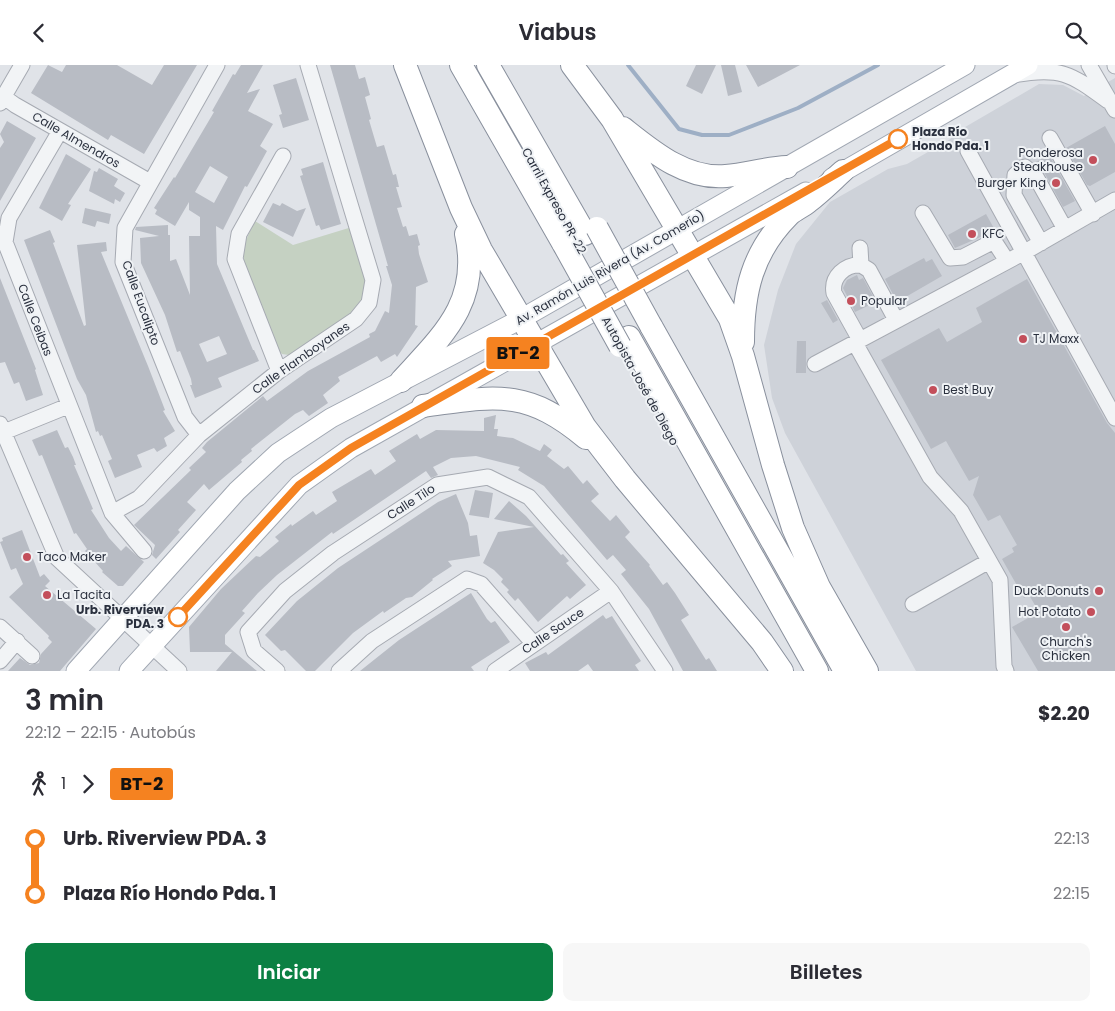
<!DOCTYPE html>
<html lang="es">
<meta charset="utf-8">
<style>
:root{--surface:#fff;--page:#f7f7f7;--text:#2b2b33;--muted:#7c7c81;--accent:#0b8043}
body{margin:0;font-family:Poppins,sans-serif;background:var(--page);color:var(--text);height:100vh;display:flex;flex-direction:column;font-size:19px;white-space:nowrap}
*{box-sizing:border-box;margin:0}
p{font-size:16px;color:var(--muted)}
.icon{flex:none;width:28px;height:28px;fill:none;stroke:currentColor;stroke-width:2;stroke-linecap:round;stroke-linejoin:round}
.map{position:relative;height:606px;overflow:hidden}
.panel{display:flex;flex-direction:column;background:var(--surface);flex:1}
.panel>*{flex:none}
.badge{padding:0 10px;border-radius:4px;font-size:18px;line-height:32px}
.map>.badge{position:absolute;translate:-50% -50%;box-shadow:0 0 0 2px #fff}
.legs{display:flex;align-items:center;gap:8px;height:55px;padding:0 25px;font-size:16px}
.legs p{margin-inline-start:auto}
.summary{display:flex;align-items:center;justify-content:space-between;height:85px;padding:0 25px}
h1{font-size:28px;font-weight:600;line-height:38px}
.button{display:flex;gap:10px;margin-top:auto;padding:10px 25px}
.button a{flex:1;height:58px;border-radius:10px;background:var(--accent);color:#fff;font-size:20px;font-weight:600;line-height:58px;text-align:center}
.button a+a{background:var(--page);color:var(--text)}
ul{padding:0 25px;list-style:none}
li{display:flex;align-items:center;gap:18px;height:55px;font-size:19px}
li i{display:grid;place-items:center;width:8px;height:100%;margin:0 6px;background:currentColor}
li i::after{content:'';width:12px;height:12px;margin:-6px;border:4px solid;border-radius:50%;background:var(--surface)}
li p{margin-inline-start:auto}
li:first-child i{background:linear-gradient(#0000 50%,currentColor 0)}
li:last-child i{background:linear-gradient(currentColor 50%,#0000 0)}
header{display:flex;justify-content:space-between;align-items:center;height:65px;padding:0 25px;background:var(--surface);font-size:22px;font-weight:600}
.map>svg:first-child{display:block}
.built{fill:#ced2d9}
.green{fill:#c5d1c2}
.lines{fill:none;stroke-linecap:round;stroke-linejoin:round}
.stream{stroke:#9eafc5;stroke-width:4}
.building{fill:#b8bcc4;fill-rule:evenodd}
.minor-casing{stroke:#a6aab2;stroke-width:17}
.major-casing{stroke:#a0a7b2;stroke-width:21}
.highway-casing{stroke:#89909d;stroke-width:24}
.minor{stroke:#f2f4f6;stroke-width:15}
.major{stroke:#fff;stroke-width:19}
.highway{stroke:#fff;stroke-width:22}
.highway-bridge-casing{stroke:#89909d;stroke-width:24;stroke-linecap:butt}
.highway-bridge{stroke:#fff;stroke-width:22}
.line-1-casing{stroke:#fff;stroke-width:11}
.line-1{stroke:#f58220;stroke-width:8}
.stop-1-dot{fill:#fff;stroke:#f58220;stroke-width:2.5}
.poi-dot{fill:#c34f5b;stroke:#eff2f5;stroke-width:2}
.labels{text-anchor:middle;stroke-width:4;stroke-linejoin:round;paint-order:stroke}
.stop-label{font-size:12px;font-weight:bold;fill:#2a303e;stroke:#eff2f5;text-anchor:start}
.street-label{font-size:12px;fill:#2a303e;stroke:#eff2f5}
.poi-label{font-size:12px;fill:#2a303e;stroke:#eff2f5;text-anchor:start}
</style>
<header><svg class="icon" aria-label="back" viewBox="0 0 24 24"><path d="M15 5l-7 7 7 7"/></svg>Viabus<svg class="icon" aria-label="search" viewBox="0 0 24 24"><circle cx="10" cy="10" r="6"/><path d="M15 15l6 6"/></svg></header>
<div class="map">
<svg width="1115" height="606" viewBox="0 0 1115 606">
<rect width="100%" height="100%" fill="#e0e3e8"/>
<!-- built -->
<path class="built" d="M 1115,13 L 1115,606 L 916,606 L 785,368 L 772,333 L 764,280 L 778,225 L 796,179 L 830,137 L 888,104 L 907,99 L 949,75 L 960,65 L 1039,19 L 1063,20 L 1084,31 Z"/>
<!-- green -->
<path class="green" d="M 255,156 L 293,180 L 352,162 L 369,225 L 349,252 L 289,290 L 282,289 L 278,285 L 244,201 L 244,179 Z"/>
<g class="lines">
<!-- stream -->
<path class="stream" d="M 628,0 L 679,64 L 702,70 L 729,70 L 798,43 L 878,0"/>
</g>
<!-- building -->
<path class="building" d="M 48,0 L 62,7 L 66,0 L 117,0 L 152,20 L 164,0 L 197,0 L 144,89 L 111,70 L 108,75 L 31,28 Z
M 241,0 L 263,0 L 247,28 L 260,24 L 248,46 L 273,59 L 260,81 L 267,86 L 256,106 L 247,122 L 245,121 L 223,165 L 216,161 L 217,199 L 253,285 L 254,285 L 259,296 L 218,313 L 222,322 L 195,333 L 190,320 L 192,320 L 191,314 L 180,286 L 177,287 L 165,250 L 141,198 L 140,173 L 159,171 L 135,165 L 136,162 L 168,160 L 168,170 L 170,170 L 170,196 L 176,194 L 190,230 L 189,171 L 200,171 L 200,152 L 189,145 L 189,137 L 175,161 L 155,149 L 157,145 L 154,143 L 174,112 L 175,113 L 214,47 L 212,46 L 233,9 L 235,10 ZM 210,101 L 228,112 L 214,138 L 195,127 ZM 219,271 L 227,289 L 207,297 L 199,279 Z
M 330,0 L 355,0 L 359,14 L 365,12 L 370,30 L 365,32 L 371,54 L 369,55 L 377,82 L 384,80 L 393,110 L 396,109 L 399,122 L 396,122 L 402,142 L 397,143 L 403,162 L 406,161 L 409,171 L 417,169 L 420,180 L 418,181 L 419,189 L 428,217 L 416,222 L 415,260 L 418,261 L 397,292 L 395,289 L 381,297 L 377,291 L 338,312 L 340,316 L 323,330 L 328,338 L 309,351 L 303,345 L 295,349 L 251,384 L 252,386 L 241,395 L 242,397 L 209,425 L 204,419 L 187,437 L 196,445 L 178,465 L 180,467 L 156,494 L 152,490 L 155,480 L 134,460 L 191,405 L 189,403 L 206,387 L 202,383 L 207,377 L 263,331 L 267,336 L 308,306 L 370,272 L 369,269 L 375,266 L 385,246 L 389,248 L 392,220 L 386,201 L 388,201 Z
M 696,0 L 716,0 L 702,29 L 686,21 Z
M 721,0 L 735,0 L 742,27 L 728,31 Z
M 746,0 L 800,0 L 758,22 Z
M 296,13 L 309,55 L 283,63 L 279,50 L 282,49 L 273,20 Z
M 7,56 L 36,73 L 0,136 L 0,83 L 4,77 L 0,69 Z
M 1105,61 L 1115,79 L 1115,107 L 1090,121 L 1087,120 L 1066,83 Z
M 66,89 L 91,104 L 68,139 L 71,140 L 62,156 L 39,143 Z
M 1049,90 L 1075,136 L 1063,142 L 1044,107 L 1034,98 Z
M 323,97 L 341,159 L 321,165 L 319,160 L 316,161 L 300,111 L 303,110 L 301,104 Z
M 99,103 L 118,114 L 114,121 L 125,128 L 120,137 L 115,134 L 114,139 L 89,126 L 94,106 L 97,107 Z
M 273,138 L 280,141 L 282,138 L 297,146 L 306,143 L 293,172 L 263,157 Z
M 85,143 L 111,149 L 109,159 L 97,156 L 95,162 L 82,158 Z
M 986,149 L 996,167 L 990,168 L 955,183 L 948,170 Z
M 50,165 L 55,177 L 53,178 L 84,261 L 86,260 L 77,180 L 106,177 L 107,186 L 101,187 L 148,301 L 165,345 L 163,346 L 175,366 L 164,373 L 167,381 L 157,387 L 154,383 L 137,390 L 142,402 L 115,413 L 108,396 L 112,394 L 102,370 L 100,371 L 98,366 L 96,367 L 86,330 L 77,314 L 24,175 Z
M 924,193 L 926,197 L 932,194 L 942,211 L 897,237 L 885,214 Z
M 857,210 L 859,215 L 863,213 L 876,237 L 855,247 L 843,223 L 847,215 Z
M 0,213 L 36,304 L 35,305 L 43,330 L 26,336 L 19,317 L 14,319 L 5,297 L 0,298 Z
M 1027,214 L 1107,358 L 1115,368 L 1115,606 L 1038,606 L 1012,562 L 1039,547 L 1029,530 L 1024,533 L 1002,494 L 1014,487 L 1012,483 L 1017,480 L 1000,450 L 988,456 L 973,430 L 979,411 L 969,416 L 946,376 L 931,384 L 881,295 L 939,263 L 947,277 L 982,257 L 976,243 Z
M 827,235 L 838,255 L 833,258 L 821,238 Z
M 797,276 L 806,276 L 806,308 L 796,308 Z
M 496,350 L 494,364 L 498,364 L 497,371 L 513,373 L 540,386 L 544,379 L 552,385 L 547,391 L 564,404 L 568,401 L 583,419 L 587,415 L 599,429 L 591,436 L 610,456 L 616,450 L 630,467 L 625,472 L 650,500 L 649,501 L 663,520 L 667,517 L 675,528 L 689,550 L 681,555 L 706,595 L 709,593 L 717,606 L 683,606 L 649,544 L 621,509 L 626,505 L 613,490 L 607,495 L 544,421 L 518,405 L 520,402 L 476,391 L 451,393 L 433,402 L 438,410 L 431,413 L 426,406 L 333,469 L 332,467 L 277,510 L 258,528 L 242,546 L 245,548 L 225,570 L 225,579 L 257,606 L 216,606 L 232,587 L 190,587 L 189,562 L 221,524 L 256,491 L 260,492 L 279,476 L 275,472 L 291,459 L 292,461 L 313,446 L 316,450 L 337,436 L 332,427 L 371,404 L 375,410 L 396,396 L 389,386 L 417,369 L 420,374 L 436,365 L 484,366 L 484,353 Z
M 57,365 L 65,383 L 68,382 L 73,392 L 76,400 L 74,400 L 93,444 L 91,445 L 109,473 L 121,486 L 126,481 L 144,497 L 123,521 L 118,521 L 102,507 L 103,506 L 85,486 L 87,484 L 76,468 L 74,469 L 42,390 L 39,391 L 32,375 Z
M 475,425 L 493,428 L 489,453 L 469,450 Z
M 456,429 L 468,458 L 470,471 L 477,470 L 480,491 L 448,496 L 452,501 L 432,514 L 433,515 L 412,532 L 406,533 L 384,548 L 383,546 L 353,568 L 315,606 L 306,606 L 285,585 L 281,586 L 265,570 L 297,536 L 338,503 L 438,437 Z
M 509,436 L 526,451 L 561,490 L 563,489 L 569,496 L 566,498 L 586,520 L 570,534 L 567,531 L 538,557 L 518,533 L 515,536 L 507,527 L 509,525 L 501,517 L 503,514 L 494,505 L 483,498 L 498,467 L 534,462 L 494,454 Z
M 22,465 L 40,512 L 44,509 L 50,516 L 45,521 L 96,564 L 60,606 L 8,606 L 20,593 L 30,600 L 39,598 L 41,589 L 52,577 L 48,573 L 49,571 L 9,532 L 23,519 L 16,503 L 11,505 L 0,477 L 3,476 L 2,473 Z
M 471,528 L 487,554 L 491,558 L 495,556 L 510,577 L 471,602 L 474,606 L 360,606 L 399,575 Z
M 603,550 L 606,554 L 612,551 L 617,559 L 641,596 L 635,600 L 639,606 L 593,606 L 588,599 L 578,606 L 530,606 L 525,598 L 546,587 L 548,590 Z"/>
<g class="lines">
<defs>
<path id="minor" d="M 1089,0 L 1115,45
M 1115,0 L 1115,1
M 1013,10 C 1061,1 1071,9 1108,36
M 4,32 L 15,40 L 150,117
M 0,38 L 22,0
M 60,66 L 9,153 L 5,177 L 112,448 L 144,486
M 1050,73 L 1093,149
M 968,86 L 1115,353
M 923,148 L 950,193 L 963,192 L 994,176 L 1007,196
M 1041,178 L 1014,130 L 1015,110 L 1025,102 L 1036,112 L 1065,164
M 860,183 L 861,200
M 860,275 L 834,228 C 831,212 845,199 861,200 L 869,205 L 896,255
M 855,278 L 930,412 L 961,446 L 1000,515 L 1004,601 L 1006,606
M 815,299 L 1023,188 L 1115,135
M 279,306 L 235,194 L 239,169 L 283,91
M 0,359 L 57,493 L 179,606
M 4,367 L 68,341
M 199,370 L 185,352 L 123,197 L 125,163 L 217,0
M 112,448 L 139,433 L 199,370 L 279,306 L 356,254 L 369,238 L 373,215 L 308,0
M 913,539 L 989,496
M 0,562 L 32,591
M 0,596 L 17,576
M 277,606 L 254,586 L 248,567 L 285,526 L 333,488 L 437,420 L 488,412 L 529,432 L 611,526 L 665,606
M 339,606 L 372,576 L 467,514 L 481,519 L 534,579
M 495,606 L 611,526"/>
<path id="major" d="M 832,113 L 1028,0
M 76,606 L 237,426 L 278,388 L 331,353 L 521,254 L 965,0
M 129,606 L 299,420 L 351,383 L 806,127"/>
<path id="highway" d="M 405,0 L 461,143 L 481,185 L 585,362 L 625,414 L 762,577 L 782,606
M 461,0 L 564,180
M 488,0 L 585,169
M 572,0 L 612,54 L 730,254 L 743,291 L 773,400 L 793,463 L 819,522 L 867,606
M 623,63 C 652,86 686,115 726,111 C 747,109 766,103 787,102
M 651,261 L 845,606
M 629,272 L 817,606
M 743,277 C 743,227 752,187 789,150 C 794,145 802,142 808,137 C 820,128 831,117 843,106
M 401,316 C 443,270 481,237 466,169
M 423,341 C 496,331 526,323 586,373"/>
</defs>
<!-- minor casing -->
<use href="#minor" class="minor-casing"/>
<!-- major casing -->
<use href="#major" class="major-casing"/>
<!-- highway casing -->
<use href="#highway" class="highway-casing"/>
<!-- minor -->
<use href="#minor" class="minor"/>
<!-- major -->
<use href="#major" class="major"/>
<!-- highway -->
<use href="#highway" class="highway"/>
<defs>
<path id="highway-bridge" d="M 597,163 L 651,261
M 564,180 L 620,281"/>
</defs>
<!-- highway-bridge casing -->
<use href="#highway-bridge" class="highway-bridge-casing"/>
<!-- highway-bridge -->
<use href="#highway-bridge" class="highway-bridge"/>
</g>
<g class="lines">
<defs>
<path id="line-1" d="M 178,552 L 299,420 L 351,383 L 898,74"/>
</defs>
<!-- line-1 casing -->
<use href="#line-1" class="line-1-casing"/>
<!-- line-1 -->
<use href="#line-1" class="line-1"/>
</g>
<!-- markers -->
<g class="stop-1-dot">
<circle cx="898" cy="74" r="9"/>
<circle cx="178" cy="552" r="9"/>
</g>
<g class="poi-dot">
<circle cx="1093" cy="95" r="5"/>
<circle cx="1056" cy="118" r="5"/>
<circle cx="972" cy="169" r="5"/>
<circle cx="851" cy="236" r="5"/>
<circle cx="1023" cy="274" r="5"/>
<circle cx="933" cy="325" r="5"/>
<circle cx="27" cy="492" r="5"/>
<circle cx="1099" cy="526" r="5"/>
<circle cx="47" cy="530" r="5"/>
<circle cx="1091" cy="547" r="5"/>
<circle cx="1066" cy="562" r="5"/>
</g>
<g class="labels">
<!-- stop labels -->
<g class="stop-label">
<text x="912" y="71">Plaza Río<tspan x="912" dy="14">Hondo Pda. 1</tspan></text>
<text x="164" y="549" text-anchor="end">Urb. Riverview<tspan x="164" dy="14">PDA. 3</tspan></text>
</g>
<!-- street labels -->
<g class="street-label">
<text transform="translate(76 75) rotate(30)" y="4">Calle Almendros</text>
<text transform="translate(554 136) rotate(61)" y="4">Carril Expreso PR-22</text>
<text transform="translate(610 203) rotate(-30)" y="4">Av. Ramón Luis Rivera (Av. Comerío)</text>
<text transform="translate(141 238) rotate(70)" y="4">Calle Eucalipto</text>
<text transform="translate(35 255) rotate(69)" y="4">Calle Ceibas</text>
<text transform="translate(301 293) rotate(-35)" y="4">Calle Flamboyanes</text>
<text transform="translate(640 316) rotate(61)" y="4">Autopista José de Diego</text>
<text transform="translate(411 437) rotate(-33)" y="4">Calle Tilo</text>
<text transform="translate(553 566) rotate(-34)" y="4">Calle Sauce</text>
</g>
<!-- poi labels -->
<g class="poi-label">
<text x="1083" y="92" text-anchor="end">Ponderosa<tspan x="1083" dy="14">Steakhouse</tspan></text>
<text x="1046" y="122" text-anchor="end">Burger King</text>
<text x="982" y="173">KFC</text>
<text x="861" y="240">Popular</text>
<text x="1033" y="278">TJ Maxx</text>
<text x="943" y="329">Best Buy</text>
<text x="37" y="496">Taco Maker</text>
<text x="1089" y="530" text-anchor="end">Duck Donuts</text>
<text x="57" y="534">La Tacita</text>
<text x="1081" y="551" text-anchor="end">Hot Potato</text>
<text x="1066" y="581" text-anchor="middle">Church's<tspan x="1066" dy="14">Chicken</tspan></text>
</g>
</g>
</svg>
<b class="badge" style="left:518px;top:288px;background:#f58220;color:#111">BT-2</b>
</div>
<section class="panel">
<div class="summary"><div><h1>3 min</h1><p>22:12 – 22:15 · Autobús</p></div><b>$2.20</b></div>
<div class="legs"><svg class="icon" aria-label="walk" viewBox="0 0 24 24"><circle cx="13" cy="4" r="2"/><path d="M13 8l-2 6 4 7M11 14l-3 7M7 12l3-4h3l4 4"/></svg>1<svg class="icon" aria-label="forward" viewBox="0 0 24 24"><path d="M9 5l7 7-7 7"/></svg><b class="badge" style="background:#f58220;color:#111">BT-2</b></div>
<ul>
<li><i style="color:#f58220"></i><b>Urb. Riverview PDA. 3</b><p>22:13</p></li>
<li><i style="color:#f58220"></i><b>Plaza Río Hondo Pda. 1</b><p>22:15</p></li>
</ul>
<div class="button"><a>Iniciar</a><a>Billetes</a></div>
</section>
